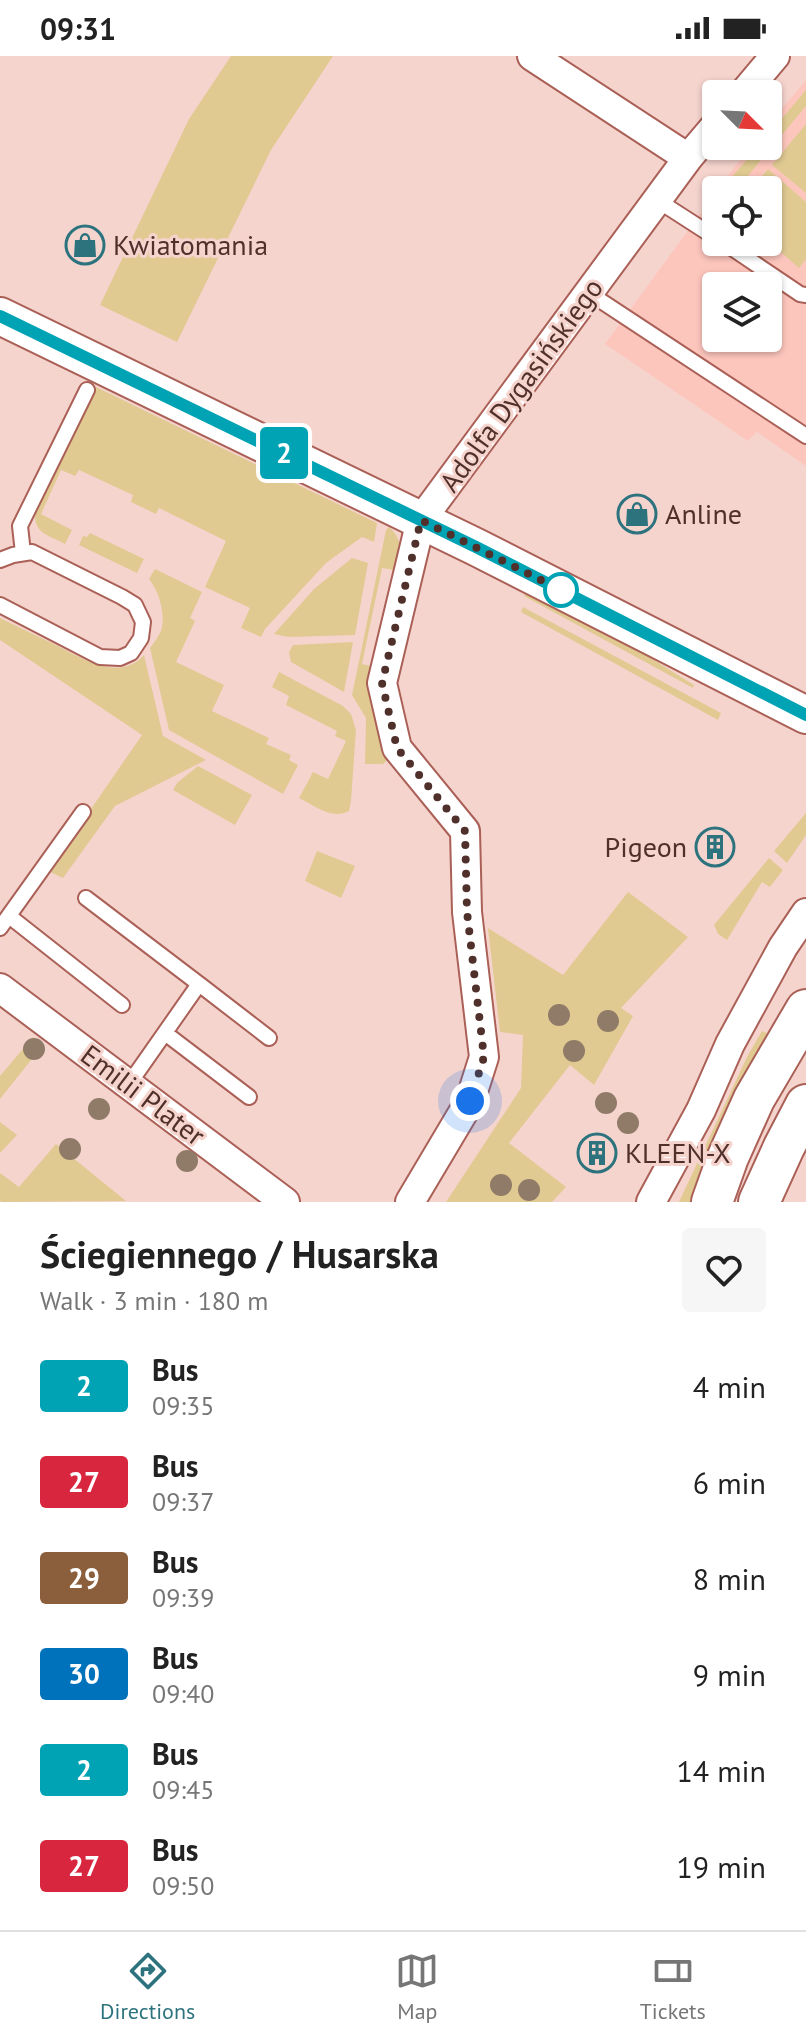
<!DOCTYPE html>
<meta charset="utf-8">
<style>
:root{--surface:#fff;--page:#f6f6f6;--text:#222;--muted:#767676;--line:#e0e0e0;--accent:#2c737e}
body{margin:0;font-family:"PT Sans",sans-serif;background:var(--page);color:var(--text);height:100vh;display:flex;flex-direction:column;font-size:30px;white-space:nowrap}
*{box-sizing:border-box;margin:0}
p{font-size:26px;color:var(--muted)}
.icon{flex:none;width:44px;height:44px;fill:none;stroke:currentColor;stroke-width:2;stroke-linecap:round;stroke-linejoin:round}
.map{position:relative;height:1146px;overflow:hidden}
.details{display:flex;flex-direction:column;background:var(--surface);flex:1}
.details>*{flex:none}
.badge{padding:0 16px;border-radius:6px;font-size:28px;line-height:52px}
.needle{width:52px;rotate:114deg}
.buttons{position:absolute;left:702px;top:24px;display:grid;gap:16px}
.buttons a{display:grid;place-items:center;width:80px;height:80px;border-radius:8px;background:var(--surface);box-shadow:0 2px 6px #0004;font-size:40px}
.you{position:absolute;width:40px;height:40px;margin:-20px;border:6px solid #fff;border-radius:50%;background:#1a73e8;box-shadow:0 0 0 12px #1a73e833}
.map>.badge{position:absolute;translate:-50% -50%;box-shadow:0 0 0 4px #fff}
.round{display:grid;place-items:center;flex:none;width:84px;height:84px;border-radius:8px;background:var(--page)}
.head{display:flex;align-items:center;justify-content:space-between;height:136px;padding:0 40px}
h1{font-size:38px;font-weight:800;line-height:60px}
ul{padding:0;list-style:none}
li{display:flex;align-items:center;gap:24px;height:96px;padding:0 40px}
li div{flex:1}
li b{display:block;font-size:30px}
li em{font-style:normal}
li .badge{min-width:88px;font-weight:700;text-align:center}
.status{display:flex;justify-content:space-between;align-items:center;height:56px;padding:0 40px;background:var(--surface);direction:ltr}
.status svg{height:22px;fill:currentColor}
.tabs{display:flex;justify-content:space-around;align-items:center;height:112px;border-top:2px solid var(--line);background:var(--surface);font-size:22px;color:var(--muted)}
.tabs a{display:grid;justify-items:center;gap:4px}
.tabs .active{color:var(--accent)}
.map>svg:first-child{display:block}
.built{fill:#fdc6bd;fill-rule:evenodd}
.green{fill:#e0ca92}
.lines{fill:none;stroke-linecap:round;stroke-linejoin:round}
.service-casing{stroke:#aa6056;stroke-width:18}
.minor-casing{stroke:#aa6056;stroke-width:32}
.tertiary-casing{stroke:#aa6056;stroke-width:40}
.secondary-casing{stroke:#aa6056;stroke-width:44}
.service{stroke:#fff;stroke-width:14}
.minor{stroke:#fff;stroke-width:28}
.tertiary{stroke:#fff;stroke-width:36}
.secondary{stroke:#fff;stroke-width:40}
.tree{fill:#907b68}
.line-casing{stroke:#fff;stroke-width:18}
.line{stroke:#00a3b4;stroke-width:12}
.walk{stroke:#50302b;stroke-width:8;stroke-dasharray:0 14.4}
.stop-dot{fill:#fff;stroke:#00a3b4;stroke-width:4}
.labels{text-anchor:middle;stroke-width:6;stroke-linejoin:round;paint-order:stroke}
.poi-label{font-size:28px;fill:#50302b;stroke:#f6d4ce;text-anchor:start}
.street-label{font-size:28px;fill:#50302b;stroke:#f6d4ce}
</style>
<div class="status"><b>09:31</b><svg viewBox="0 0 49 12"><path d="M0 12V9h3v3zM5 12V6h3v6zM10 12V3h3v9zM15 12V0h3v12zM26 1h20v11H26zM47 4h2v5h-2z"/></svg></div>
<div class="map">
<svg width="806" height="1146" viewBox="0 0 806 1146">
<rect width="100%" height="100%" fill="#f6d4ce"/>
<!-- built -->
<path class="built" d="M 806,24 L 806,410 L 757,376 L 748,385 L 605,288 L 716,136 L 716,186 L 768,186 L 768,134 L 717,134 L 751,90 L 768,90 L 768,69 ZM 716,230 L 768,230 L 768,282 L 716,282 Z"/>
<!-- green -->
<path class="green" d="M 231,0 L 333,0 L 271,94 L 177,286 L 100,249 L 189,63 Z
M 806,34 L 806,50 L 736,134 L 721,134 L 758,90 L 768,90 L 768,79 Z
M 806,68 L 806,137 L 772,109 Z
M 768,113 L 806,146 L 806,203 L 799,212 L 768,185 L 768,134 L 750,134 Z
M 96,331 L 377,467 L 374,486 L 362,481 L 326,507 L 265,573 L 261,581 L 241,572 L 250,552 L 205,531 L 226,485 L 159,452 L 156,458 L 131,446 L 133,439 L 79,414 L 75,420 L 61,414 L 41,458 L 72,474 L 65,488 C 49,479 34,478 35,457 Z
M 389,471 C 402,481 404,501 394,514 L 382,512 L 362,608 L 375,611 L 380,615 L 381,694 L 388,703 L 383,708 L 365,708 L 366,662 L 352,639 L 386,474 Z
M 90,477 L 144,503 L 137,517 L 79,489 L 83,480 L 87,481 Z
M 352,502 L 368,507 L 355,579 L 288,581 L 274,578 L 314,533 Z
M 155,513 L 202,536 L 190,562 L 195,565 L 176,606 L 224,629 L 212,655 L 269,682 L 266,688 L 291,699 L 289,704 L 298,709 L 283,738 L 169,674 L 150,592 C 154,587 158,581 161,575 C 166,559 159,535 149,523 Z
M 533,536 L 594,567 L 694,629 L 693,632 L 524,540 L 525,538 Z
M 523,551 L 721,657 L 718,664 L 521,556 Z
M 0,562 C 17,570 34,579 52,587 C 78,600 119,628 144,599 L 163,680 L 206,704 L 115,750 L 63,822 L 48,815 L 142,679 L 0,584 Z
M 353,586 L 344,636 L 291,606 L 289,596 L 293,589 Z
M 279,616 L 343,650 L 351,658 L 356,674 L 351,745 L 349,755 C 332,764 315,750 299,742 L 313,716 L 328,723 L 346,685 L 335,680 L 337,675 L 286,649 L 289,640 L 272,631 Z
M 198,710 L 252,739 L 235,769 L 173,734 L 177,727 Z
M 806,757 L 806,779 L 787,807 L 774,795 Z
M 317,795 L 355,810 L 341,842 L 305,825 Z
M 769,802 L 783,814 L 770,831 L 762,826 L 727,884 L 718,878 L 714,869 Z
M 628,836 L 688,881 L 621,952 L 633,960 L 594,1029 L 570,1009 L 509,1087 L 566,1131 L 552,1146 L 446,1146 L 521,1032 L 523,979 L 500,976 L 488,872 L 563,919 Z
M 762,975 L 771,979 L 694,1146 L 679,1146 L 748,999 Z
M 33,981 L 43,989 L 0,1043 L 0,1020 Z
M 0,1066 L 17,1079 L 0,1097 Z
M 56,1088 L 126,1145 L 2,1146 L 0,1145 L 0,1117 L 19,1131 Z"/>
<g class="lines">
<defs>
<path id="service" d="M 657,144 L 716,182
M 723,186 L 800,238 L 806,239
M 589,237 L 806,380
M 23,497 L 20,470 L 87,334
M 0,504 L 13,499 L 32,496 L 122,541 L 135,549 L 143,566 L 141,582 L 131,597 L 120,602 L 100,601 L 0,549
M 86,842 L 199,928
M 9,860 L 122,949
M 0,872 L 83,756
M 165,977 L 249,1041
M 129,1028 L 199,928 L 269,982"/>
<path id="minor" d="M 532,0 L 688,102
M 743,38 L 775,0
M 0,932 L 285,1146
M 410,1146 L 470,1045 L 484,1001 L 467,856 L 465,775 L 397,692 L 382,627 L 421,464 L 688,102 L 716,69
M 651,1146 L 701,1054 L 730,988 L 783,891 L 806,857"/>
<path id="tertiary" d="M 0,260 L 476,491 L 806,659"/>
<path id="secondary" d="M 712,1146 L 728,1101 L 754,1043 L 806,954
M 759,1146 L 784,1091 L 806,1049"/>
</defs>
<!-- service casing -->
<use href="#service" class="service-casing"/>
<!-- minor casing -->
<use href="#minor" class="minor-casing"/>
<!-- tertiary casing -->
<use href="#tertiary" class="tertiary-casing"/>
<!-- secondary casing -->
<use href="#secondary" class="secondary-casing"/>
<!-- service -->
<use href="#service" class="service"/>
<!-- minor -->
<use href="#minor" class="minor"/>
<!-- tertiary -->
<use href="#tertiary" class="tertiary"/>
<!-- secondary -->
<use href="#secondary" class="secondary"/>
</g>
<!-- trees -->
<g class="tree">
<circle cx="559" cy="959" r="11"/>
<circle cx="608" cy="965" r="11"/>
<circle cx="34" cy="993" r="11"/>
<circle cx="574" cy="995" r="11"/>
<circle cx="606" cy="1047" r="11"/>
<circle cx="99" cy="1053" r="11"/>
<circle cx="628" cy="1067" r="11"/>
<circle cx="70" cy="1093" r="11"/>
<circle cx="187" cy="1105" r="11"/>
<circle cx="501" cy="1129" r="11"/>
<circle cx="529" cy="1134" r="11"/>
</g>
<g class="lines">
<defs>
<path id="line" d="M 0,260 L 476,491 L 806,659"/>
</defs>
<!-- line casing -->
<use href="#line" class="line-casing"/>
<!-- line -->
<use href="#line" class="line"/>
<!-- walk -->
<path class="walk" d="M 470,1045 L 484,1001 L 467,856 L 465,775 L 397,692 L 382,627 L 421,464 L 561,534"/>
</g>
<!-- icons -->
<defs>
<symbol id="shop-ring" viewBox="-11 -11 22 22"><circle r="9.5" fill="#f6d4ce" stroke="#2c737e" stroke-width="1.5"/><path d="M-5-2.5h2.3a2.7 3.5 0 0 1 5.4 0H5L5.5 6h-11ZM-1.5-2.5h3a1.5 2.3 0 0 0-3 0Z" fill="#2c737e"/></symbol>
<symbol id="building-ring" viewBox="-11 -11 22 22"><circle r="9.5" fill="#f6d4ce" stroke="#2c737e" stroke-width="1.5"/><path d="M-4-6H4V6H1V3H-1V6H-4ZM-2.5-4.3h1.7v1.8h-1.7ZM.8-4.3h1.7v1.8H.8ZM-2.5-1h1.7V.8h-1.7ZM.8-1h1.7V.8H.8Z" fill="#2c737e"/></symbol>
</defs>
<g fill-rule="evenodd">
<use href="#shop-ring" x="63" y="167" width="44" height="44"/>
<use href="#shop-ring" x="615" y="436" width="44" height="44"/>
<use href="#building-ring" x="693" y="769" width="44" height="44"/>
<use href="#building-ring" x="575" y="1075" width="44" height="44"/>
</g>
<!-- markers -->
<circle class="stop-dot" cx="561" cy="534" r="16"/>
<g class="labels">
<!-- poi labels -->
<g class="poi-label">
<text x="113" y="199">Kwiatomania</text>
<text x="665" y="468">Anline</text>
<text x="687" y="801" text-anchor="end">Pigeon</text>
<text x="625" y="1107">KLEEN-X</text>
</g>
<!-- street labels -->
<g class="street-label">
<text transform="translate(521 329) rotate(-54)" y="10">Adolfa Dygasińskiego</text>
<text transform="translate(143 1039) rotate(37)" y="10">Emilii Plater</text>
</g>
</g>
</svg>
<div class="buttons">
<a><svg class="needle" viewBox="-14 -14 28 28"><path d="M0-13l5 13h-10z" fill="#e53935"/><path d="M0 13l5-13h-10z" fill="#767676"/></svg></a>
<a><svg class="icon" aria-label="locate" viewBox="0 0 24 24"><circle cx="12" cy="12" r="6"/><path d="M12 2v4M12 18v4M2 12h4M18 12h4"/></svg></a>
<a><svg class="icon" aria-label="layers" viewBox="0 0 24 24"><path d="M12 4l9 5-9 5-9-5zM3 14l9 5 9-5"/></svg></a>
</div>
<div class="you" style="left:470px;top:1045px"></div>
<b class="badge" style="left:284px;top:397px;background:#00a3b4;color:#fff">2</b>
</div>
<section class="details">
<div class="head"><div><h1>Ściegiennego / Husarska</h1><p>Walk · 3 min · 180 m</p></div><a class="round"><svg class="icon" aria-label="heart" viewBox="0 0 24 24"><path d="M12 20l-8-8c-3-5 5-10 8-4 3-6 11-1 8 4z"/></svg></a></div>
<ul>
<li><span class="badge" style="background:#00a3b4;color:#fff">2</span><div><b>Bus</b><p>09:35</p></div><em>4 min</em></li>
<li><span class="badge" style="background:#d7263d;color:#fff">27</span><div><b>Bus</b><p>09:37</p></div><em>6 min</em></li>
<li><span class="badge" style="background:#8b5e3c;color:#fff">29</span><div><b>Bus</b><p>09:39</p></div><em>8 min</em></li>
<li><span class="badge" style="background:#0072bc;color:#fff">30</span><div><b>Bus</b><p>09:40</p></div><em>9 min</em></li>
<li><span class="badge" style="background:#00a3b4;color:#fff">2</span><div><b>Bus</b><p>09:45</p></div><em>14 min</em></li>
<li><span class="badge" style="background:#d7263d;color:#fff">27</span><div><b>Bus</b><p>09:50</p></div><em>19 min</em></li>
</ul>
</section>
<nav class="tabs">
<a class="active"><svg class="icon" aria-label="directions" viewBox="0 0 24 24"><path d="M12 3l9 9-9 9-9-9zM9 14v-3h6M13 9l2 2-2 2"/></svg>Directions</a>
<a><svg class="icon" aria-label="map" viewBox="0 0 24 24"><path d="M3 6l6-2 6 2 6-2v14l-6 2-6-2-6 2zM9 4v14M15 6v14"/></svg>Map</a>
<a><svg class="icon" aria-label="tickets" viewBox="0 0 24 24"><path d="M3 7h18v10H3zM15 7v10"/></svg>Tickets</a>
</nav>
